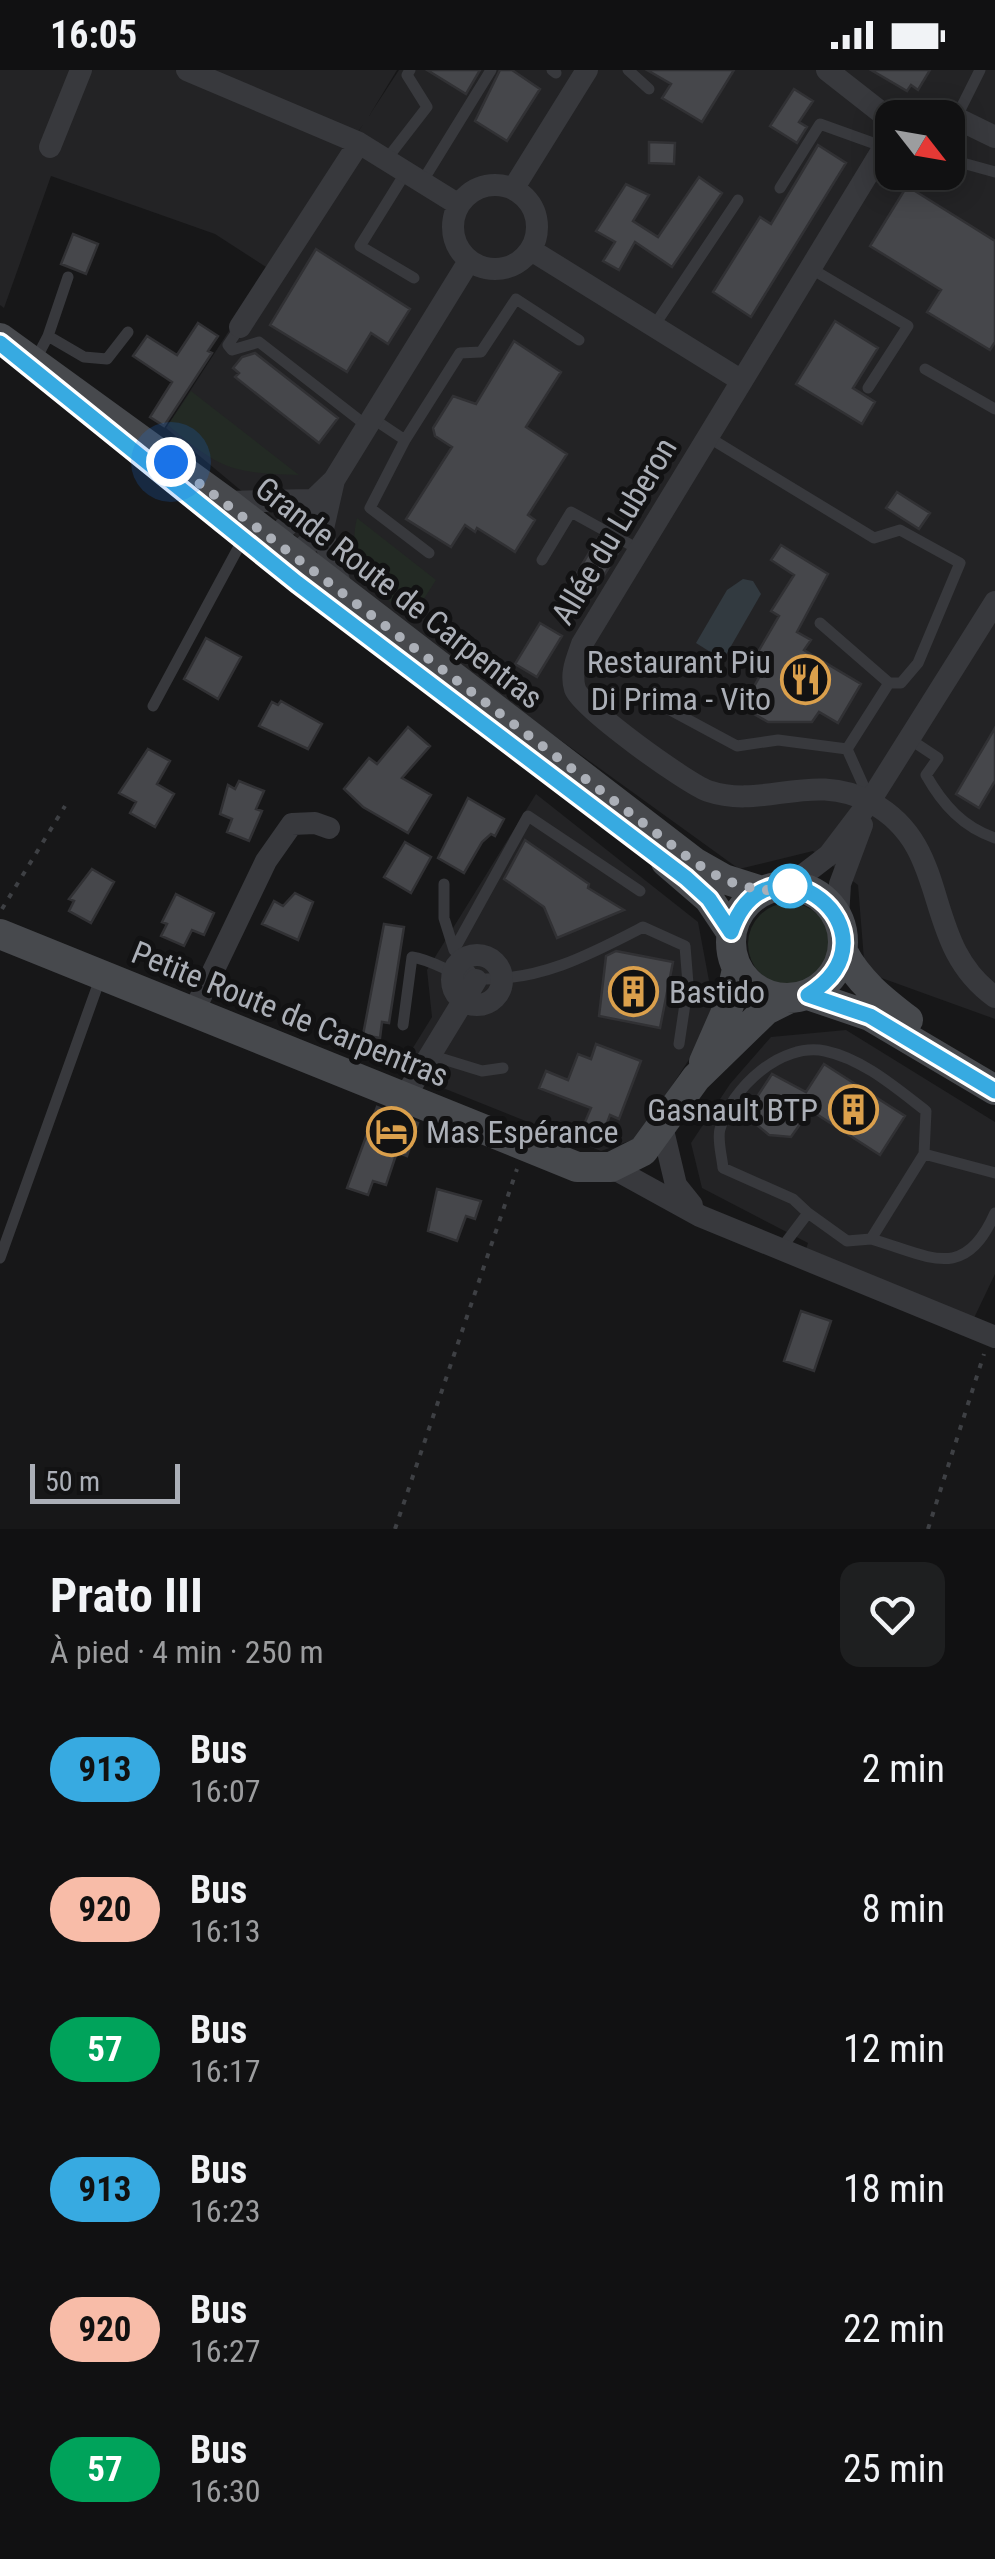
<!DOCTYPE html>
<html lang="fr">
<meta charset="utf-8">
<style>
:root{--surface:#111112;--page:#1e1f20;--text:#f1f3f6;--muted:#9c9d9f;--line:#303132}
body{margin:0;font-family:"Roboto Condensed",sans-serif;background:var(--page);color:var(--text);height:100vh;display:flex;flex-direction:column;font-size:38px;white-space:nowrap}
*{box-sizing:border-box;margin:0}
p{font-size:32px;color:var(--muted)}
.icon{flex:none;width:55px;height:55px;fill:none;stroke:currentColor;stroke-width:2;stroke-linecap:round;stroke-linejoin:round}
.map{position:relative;height:1459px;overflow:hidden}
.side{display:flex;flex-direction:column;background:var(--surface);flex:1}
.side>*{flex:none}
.badge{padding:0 20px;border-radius:32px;font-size:35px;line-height:65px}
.needle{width:65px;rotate:121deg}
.controls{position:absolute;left:875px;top:30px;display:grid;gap:20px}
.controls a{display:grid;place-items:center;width:90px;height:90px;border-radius:20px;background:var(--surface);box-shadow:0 5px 25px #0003,0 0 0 2px var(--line);font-size:50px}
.scale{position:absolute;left:30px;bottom:25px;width:150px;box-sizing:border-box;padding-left:10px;border:5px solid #abafb7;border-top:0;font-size:28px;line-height:35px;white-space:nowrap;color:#abafb7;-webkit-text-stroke:8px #121213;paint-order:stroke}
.you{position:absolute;width:50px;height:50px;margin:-25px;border:8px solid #fff;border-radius:50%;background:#1a73e8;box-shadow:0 0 0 15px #1a73e833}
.map>.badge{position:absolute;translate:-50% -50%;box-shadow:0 0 0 5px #fff}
.round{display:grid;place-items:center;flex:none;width:105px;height:105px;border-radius:20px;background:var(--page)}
.overview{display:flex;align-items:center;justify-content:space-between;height:170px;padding:0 50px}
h1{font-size:48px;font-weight:700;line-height:75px}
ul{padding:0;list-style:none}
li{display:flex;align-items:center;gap:30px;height:140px;padding:0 50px}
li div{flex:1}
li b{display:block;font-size:38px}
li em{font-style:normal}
li .badge{min-width:110px;font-weight:700;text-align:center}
.status{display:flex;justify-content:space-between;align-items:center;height:70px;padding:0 50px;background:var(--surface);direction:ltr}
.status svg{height:28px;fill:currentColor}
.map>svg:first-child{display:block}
.built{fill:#232325;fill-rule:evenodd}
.green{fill:#232a24}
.water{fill:#323a40}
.building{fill:#46474b;stroke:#313134;stroke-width:2.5}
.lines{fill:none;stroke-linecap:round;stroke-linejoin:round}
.path{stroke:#3e4044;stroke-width:4;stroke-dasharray:5 8;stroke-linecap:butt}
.lane{stroke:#38393d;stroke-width:11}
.street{stroke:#38393d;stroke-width:22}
.secondary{stroke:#47494d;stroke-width:30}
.line-casing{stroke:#fff;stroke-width:22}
.line{stroke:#37aae1;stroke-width:15}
.walk{stroke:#abafb7;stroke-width:10;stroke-dasharray:0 18}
.stop-dot{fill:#fff;stroke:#37aae1;stroke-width:5}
.labels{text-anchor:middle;stroke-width:10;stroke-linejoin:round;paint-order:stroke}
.street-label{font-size:32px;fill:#abafb7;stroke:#121213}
.poi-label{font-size:32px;fill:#abafb7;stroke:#121213;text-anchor:end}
</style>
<div class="status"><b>16:05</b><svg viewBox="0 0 49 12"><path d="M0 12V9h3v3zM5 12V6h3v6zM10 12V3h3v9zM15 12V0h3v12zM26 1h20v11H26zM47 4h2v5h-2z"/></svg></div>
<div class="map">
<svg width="995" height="1459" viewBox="0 0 995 1459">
<rect width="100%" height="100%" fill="#171718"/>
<!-- built -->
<path class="built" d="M 0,0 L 397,0 L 369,46 L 399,0 L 995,0 L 995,949 L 865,902 L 858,815 L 813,781 L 739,799 L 412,563 L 166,358 L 364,53 L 266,197 L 215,164 L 51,106 L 4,238 L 0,235 ZM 892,48 L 948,48 L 948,102 L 892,102 Z
M 536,724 L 698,852 L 716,948 L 638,1068 L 601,1081 L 388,996 L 406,989 L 432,947 L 427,900 Z
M 846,960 L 995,1052 L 995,1204 L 974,1248 L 806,1179 L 808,1173 L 702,1118 L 691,1073 L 730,1014 L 771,967 Z"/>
<!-- green -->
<path class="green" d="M 191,321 L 299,405 C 230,403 220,399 168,355 Z
M 357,448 L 436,510 L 411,549 C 376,521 345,496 357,448 Z
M748 874a41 41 0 1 1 82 0a41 41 0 1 1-82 0Z"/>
<!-- water -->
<path class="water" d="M 743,509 L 753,511 L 761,524 L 723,590 L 696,573 L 727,520 Z"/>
<!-- building -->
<path class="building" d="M 427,0 L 480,0 L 466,24 Z
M 500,0 L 512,0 L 540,19 L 507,71 L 475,51 Z
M 647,0 L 734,0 L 702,52 L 662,28 L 671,14 Z
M 871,0 L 930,0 L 918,20 L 911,15 L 907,21 Z
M 794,19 L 813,31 L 799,52 L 807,57 L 797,73 L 770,56 Z
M 649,72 L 675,73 L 674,94 L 649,93 Z
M 818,75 L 846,93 L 751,247 L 713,222 L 760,147 L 771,154 Z
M 699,107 L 722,123 L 672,197 L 635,172 L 619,200 L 603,191 L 615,172 L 596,161 L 626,114 L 649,125 L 633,151 L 658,167 Z
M 907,116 L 995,171 L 995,272 L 990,280 L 927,242 L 941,220 L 870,176 Z
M 73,164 L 98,174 L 86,204 L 61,194 Z
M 316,179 L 410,239 L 388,274 L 371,263 L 347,302 L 270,255 Z
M 835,251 L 878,278 L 853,318 L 875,332 L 862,354 L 796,314 Z
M 198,253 L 218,266 L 208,281 L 212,283 L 164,356 L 150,347 L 172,312 L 133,286 L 147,266 L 177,285 Z
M 514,271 L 561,302 L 526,357 L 567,384 L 528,445 L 535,450 L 515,482 L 477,458 L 475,462 L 465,455 L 451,477 L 406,449 L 452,377 L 435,366 L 433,358 L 453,326 L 476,334 Z
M 255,283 L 338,348 L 319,373 L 235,307 L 239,303 L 233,298 L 242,287 Z
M 897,422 L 930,443 L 919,459 L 886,438 Z
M 598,468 L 620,480 L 589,529 L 569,516 Z
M 781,475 L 828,504 L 797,562 L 811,570 L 804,580 L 861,614 L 838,653 L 819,642 L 812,652 L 768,652 L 742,637 L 760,606 L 748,599 L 779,546 L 771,541 L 794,505 L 771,490 Z
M 540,553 L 562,566 L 537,607 L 515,594 Z
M 206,568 L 241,587 L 218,629 L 184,609 Z
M 281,631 L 322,654 L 308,679 L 259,656 L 272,632 L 278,635 Z
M 408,657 L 430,676 L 402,708 L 431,725 L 408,763 L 363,737 L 344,719 L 369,688 L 377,694 Z
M 995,658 L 995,711 L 979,738 L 956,724 Z
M 148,679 L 170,691 L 157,714 L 174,724 L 155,757 L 130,743 L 136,732 L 119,723 Z
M 239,711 L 264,721 L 256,739 L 262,741 L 249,771 L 227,762 L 232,749 L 220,744 L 228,715 L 235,719 Z
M 468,728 L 504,749 L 495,766 L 491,764 L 482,772 L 464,803 L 438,788 Z
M 525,770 L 589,814 L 588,818 L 624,840 L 557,868 L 544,837 L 504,809 Z
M 405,772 L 431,787 L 411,823 L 384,807 Z
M 92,799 L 114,812 L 91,853 L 69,841 L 74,831 L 69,829 Z
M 295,823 L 313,832 L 298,870 L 262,854 L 274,831 L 283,836 Z
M 176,824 L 214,843 L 204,865 L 192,860 L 184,876 L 161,866 L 167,854 L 162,852 Z
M 384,854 L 404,857 L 389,953 L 382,952 L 380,968 L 363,965 Z
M 616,881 L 673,892 L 660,958 L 599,946 L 606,886 Z
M 596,974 L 641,991 L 619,1049 L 610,1045 L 602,1067 L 582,1059 L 591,1038 L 539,1018 L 546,1001 L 568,1010 L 578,984 L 591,989 Z
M 824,994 L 905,1046 L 880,1085 L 810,1040 L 791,1067 L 769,1065 L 745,1045 L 772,1004 L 806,1022 Z
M 377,1037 L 418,1053 L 407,1086 L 397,1082 L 386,1115 L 373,1111 L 368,1125 L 347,1118 Z
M 437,1119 L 481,1131 L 475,1149 L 466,1146 L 457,1171 L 428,1161 Z
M 801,1241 L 831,1251 L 814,1301 L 784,1291 Z"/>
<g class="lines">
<!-- path -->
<path class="path" d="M 2,839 L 65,736
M 395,1459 L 517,1099
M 928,1459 L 984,1284"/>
<!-- lane -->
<path class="lane" d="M 552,0 L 556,3
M 628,0 L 649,19
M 956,48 L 980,0
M 948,89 L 995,102
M 386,90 L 427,37 L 407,5 L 410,0
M 406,102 L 360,176 L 414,208
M 422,112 L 491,0
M 780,118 L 820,54 L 884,77
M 810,198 L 908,256 L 868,318
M 654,256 L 738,130
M 240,257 L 228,275 L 232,280 L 259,272 L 367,356
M 48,266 L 68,207
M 36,289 L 48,266 L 84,287 L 107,289 L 128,262
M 925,299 L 995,339
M 372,348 L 405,370 L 460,283 L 481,282 L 516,229 L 579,270
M 708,367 L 874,468 L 900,460 L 960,493 L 918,593 L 901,613 L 889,613
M 405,370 L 370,438 L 429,483
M 542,490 L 571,442 L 640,480
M 820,553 L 889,613 L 847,679
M 659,634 L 737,676 L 778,670 L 847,679 L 869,728
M 153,636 L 243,469
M 908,668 L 938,688 L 926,705 C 943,735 963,757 995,768
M 444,814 L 444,848 L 454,880
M 474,906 L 454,880 L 528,746 L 640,821
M 403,955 L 412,887 C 435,890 458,909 479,909 C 541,911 591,884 643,857 L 685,876 L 688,914 L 679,974
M 430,985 L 482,1001 L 503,998
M 924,1084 L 995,1103
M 871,1169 C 930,1186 964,1213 995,1143
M 780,1180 L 808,1143 L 847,1171 L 871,1169 L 924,1084 L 926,1041 C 896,1018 863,989 825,981 C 781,972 731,1018 720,1059 C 717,1069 722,1087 723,1098 L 793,1129 L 808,1143
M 0,1188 L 100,909"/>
<!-- street -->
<path class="street" d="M 187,0 L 359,73
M 827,0 L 892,51
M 948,49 L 956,48 L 995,67
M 892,64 L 582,574 C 577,589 570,603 575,619 C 582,638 686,713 708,721 C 764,740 813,700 872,733 C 954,778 919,873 995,927
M 50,77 L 81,0
M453 157a42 42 0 1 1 84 0a42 42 0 1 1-84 0Z
M 513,119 L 587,0
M 531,180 L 742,311
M 240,257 L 359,73 L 459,135
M 226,432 L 310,430
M 221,452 L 288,489 L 322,463 L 334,410
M 322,463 L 342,519
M 297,513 L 277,481 L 278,464 L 334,410 L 469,191
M 790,815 L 829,785 L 870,731 L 995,532
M 838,847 L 840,814 L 862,755
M452 910a25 25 0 1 1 50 0a25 25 0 1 1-50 0Z
M 193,943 L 266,791 L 292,754 L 315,753 L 329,758
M 404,1028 L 476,910
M 662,1056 L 676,1115 L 692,1135
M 611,1097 L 700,1146 L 995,1267"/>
<!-- secondary -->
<path class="secondary" d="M 0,268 L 226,432 L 694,792 L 724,809 L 762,821
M 666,792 L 709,829 L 731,862
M731 872a56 56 0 1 1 112 0a56 56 0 1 1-112 0Z
M 0,864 L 577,1097 L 611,1097 L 643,1081 L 696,1008 L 766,940 L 788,929
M 843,882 C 858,911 882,930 908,950
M 808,925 L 870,946 L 995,1020
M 704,992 L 729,935 L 737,899"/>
</g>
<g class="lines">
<defs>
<path id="line" d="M 0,273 L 297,513 L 686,808 L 709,829 L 731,862 C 767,754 908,862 808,925 L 870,946 L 995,1021"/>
</defs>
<!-- line casing -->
<use href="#line" class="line-casing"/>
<!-- line -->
<use href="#line" class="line"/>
<!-- walk -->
<path class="walk" d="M 171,392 L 694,792 L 724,810 L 762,821 L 790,816"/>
</g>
<!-- icons -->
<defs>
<symbol id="restaurant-ring" viewBox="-11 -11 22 22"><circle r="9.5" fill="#121213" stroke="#dba04c" stroke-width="1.5"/><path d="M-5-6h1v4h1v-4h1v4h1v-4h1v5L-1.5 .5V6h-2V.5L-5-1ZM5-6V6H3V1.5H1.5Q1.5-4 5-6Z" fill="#dba04c"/></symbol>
<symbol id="building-ring" viewBox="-11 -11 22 22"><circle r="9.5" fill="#121213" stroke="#dba04c" stroke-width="1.5"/><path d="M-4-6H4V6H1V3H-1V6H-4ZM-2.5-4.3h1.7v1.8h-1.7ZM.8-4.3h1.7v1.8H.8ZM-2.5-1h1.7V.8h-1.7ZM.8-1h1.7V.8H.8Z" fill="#dba04c"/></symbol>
<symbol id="hotel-ring" viewBox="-11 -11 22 22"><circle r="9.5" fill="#121213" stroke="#dba04c" stroke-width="1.5"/><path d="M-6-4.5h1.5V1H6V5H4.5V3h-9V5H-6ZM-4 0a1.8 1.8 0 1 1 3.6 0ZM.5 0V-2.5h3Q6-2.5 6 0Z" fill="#dba04c"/></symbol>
</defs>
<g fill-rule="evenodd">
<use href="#restaurant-ring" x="778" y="582" width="55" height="55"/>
<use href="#building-ring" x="606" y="894" width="55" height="55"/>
<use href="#building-ring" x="826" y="1012" width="55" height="55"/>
<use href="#hotel-ring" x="364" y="1034" width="55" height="55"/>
</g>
<!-- markers -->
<circle class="stop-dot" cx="790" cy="816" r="20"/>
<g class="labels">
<!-- street labels -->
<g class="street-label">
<text transform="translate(614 461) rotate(-59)" y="11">Allée du Luberon</text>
<text transform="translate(399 523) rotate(38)" y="11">Grande Route de Carpentras</text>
<text transform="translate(290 944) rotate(22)" y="11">Petite Route de Carpentras</text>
</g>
<!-- poi labels -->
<g class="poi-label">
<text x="771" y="603">Restaurant Piu<tspan x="771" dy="37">Di Prima - Vito</tspan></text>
<text x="669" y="933" text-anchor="start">Bastido</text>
<text x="818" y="1051">Gasnault BTP</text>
<text x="426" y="1073" text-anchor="start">Mas Espérance</text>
</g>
</g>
</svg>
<div class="controls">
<a><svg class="needle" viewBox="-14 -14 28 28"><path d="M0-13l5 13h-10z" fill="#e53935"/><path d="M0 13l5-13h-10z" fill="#9c9d9f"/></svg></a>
</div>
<div class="scale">50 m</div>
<div class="you" style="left:171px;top:392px"></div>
</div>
<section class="side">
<div class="overview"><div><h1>Prato III</h1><p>À pied · 4 min · 250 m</p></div><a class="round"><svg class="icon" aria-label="heart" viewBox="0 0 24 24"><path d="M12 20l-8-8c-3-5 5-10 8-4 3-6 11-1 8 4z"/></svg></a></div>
<ul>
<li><span class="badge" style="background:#37aae1;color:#111">913</span><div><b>Bus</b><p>16:07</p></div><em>2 min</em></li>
<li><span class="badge" style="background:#f8bca8;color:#111">920</span><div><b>Bus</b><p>16:13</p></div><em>8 min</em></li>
<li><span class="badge" style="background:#00a35b;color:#fff">57</span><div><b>Bus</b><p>16:17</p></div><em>12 min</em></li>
<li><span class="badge" style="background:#37aae1;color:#111">913</span><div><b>Bus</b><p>16:23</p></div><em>18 min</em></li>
<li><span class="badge" style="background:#f8bca8;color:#111">920</span><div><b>Bus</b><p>16:27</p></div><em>22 min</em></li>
<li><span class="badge" style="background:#00a35b;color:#fff">57</span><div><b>Bus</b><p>16:30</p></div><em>25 min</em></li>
</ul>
</section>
